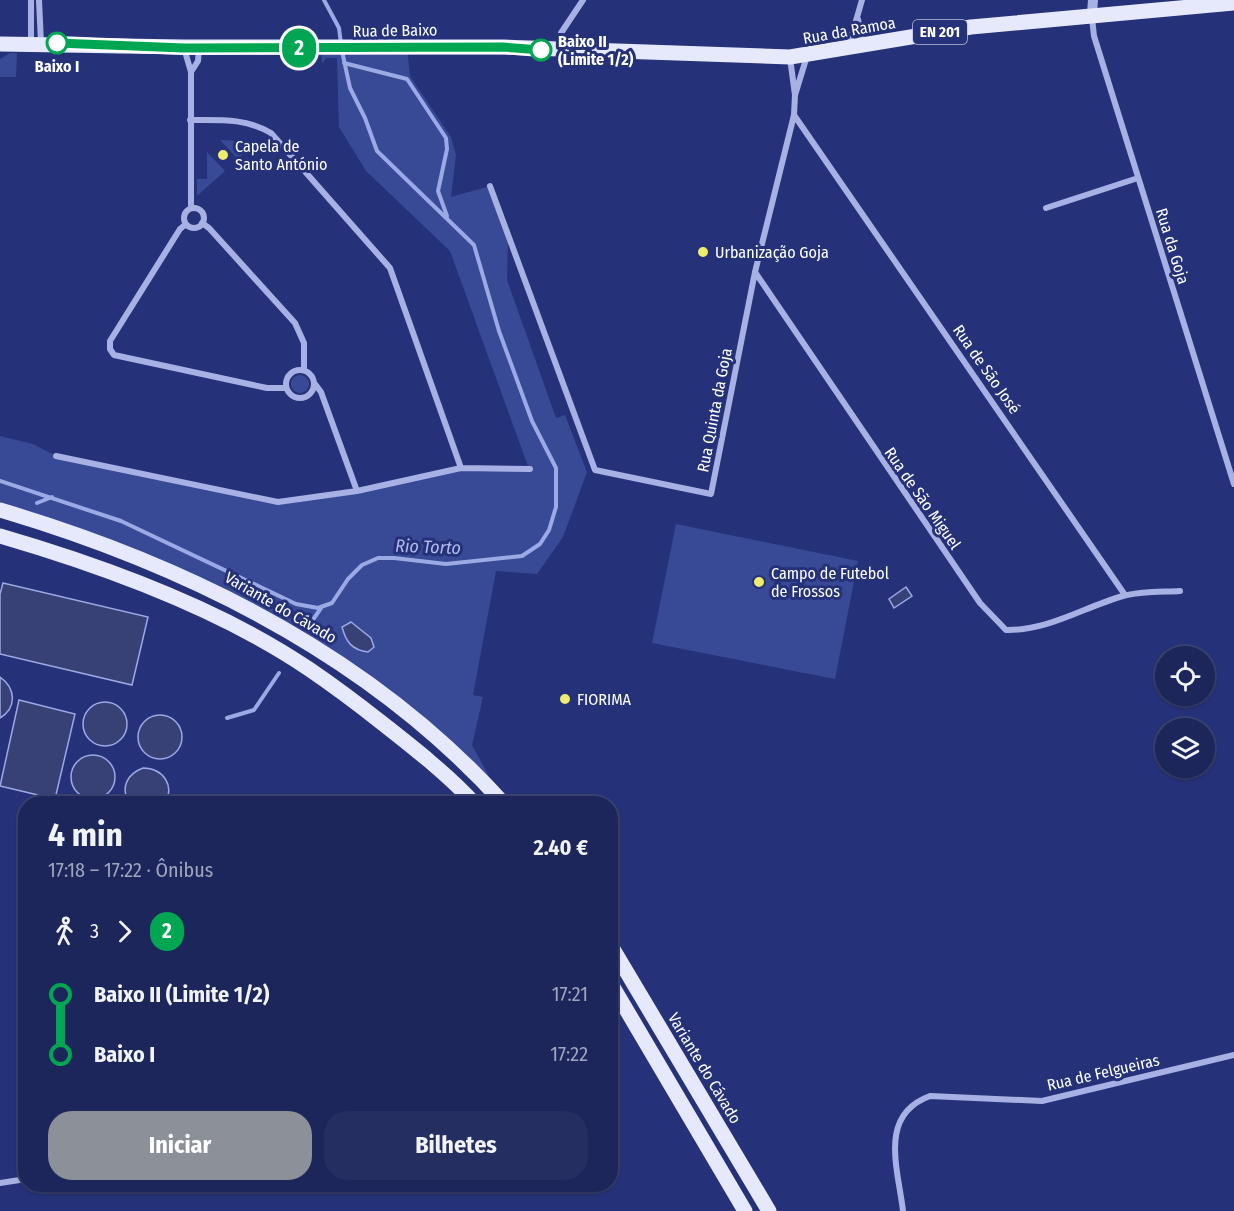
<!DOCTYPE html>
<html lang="pt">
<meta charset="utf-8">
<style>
:root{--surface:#1c265b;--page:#252e61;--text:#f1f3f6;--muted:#a0a5bb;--line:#3a4371;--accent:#8c9099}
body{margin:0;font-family:"Fira Sans Condensed",sans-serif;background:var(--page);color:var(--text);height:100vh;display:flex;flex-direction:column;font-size:22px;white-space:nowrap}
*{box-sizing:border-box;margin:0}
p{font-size:20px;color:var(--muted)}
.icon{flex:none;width:33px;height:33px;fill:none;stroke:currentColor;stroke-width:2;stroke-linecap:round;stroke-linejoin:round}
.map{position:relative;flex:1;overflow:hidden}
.panel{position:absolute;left:18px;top:796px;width:600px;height:396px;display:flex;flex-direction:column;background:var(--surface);border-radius:24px;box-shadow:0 2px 4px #0004,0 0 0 2px var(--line)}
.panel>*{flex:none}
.badge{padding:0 12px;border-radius:20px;font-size:21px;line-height:39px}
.buttons{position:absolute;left:1155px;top:646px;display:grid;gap:12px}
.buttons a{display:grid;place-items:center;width:60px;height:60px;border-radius:50%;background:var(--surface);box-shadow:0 2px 4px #0004,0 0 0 2px var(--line);font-size:30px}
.map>.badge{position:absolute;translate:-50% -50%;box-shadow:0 0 0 3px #fff}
.legs{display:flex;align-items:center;gap:9px;height:66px;padding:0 30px;font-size:20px}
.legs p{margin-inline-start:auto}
.head{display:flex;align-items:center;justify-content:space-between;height:102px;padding:0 30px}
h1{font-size:33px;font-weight:700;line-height:45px}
.action{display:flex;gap:12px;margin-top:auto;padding:12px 30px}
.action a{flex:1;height:69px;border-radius:24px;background:var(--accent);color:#fff;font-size:24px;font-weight:700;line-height:69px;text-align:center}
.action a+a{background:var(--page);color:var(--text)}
ul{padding:0 30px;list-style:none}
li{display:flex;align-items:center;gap:21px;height:60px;font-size:22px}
li i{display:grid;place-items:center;width:9px;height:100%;margin:0 8px;background:currentColor}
li i::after{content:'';width:15px;height:15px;margin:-8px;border:4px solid;border-radius:50%;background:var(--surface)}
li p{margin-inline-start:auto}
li:first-child i{background:linear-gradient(#0000 50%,currentColor 0)}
li:last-child i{background:linear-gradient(currentColor 50%,#0000 0)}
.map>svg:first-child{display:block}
.green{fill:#384996}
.water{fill:#384176;stroke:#9ba9e4;stroke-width:1.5}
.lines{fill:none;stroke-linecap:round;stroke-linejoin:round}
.stream{stroke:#9ba9e4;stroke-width:4}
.minor{stroke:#a7b1e4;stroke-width:6}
.tertiary{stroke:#a7b1e4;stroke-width:10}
.primary{stroke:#e6e9fc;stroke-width:15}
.line-1-casing{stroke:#fff;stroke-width:14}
.line-1{stroke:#00a651;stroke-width:9}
.stop-1-dot{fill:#fff;stroke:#00a651;stroke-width:3}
.poi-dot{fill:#edec6b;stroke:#253279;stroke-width:2}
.labels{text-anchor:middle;stroke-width:6;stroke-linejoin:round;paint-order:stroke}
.shield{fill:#253279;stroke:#bec2d7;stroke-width:1.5}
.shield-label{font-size:15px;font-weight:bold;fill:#fff}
.street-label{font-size:16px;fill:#fff;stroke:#253279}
.stop-label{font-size:16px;font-weight:bold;fill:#fff;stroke:#253279;text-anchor:start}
.poi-label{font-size:16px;fill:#fff;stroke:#253279;text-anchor:start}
.water-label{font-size:18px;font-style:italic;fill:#b2bcec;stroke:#253279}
</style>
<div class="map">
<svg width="1234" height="1211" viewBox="0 0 1234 1211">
<rect width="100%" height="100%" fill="#253279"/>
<!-- green -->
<path class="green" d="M 407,47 L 410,76 L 451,137 L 456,155 L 451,197 L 490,186 L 508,233 L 507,280 L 556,418 L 565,415 L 587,472 L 563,537 L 537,574 L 496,571 L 473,695 L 483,697 L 472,745 L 490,778 L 485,782 L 416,720 L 229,597 L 0,510 L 0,436 L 33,444 L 56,456 L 278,502 L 318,498 L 461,468 L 529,469 L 450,251 L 366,171 L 339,127 L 337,58 L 326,58 L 322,64 L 321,48 Z
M 10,53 L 17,53 L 16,77 L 0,77 L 0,59 Z
M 220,140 L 256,142 L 238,159 Z
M 207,152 L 225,171 L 197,196 L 197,179 L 207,179 Z
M291 384a9 9 0 1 1 18 0a9 9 0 1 1-18 0Z
M 676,524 L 858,561 L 835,679 L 652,643 Z"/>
<!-- water -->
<path class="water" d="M 3,583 L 148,617 L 132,685 L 0,654 L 0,594 Z
M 906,587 L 912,596 L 894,608 L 889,599 Z
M 351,622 L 371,638 L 374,647 L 368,652 C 352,650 346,642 342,627 Z
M 0,677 C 16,688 17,708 0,718 Z
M 19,700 L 75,714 L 55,799 L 0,786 Z
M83 724a22 22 0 1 1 44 0a22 22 0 1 1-44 0Z
M138 737a22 22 0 1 1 44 0a22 22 0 1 1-44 0Z
M71 777a22 22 0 1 1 44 0a22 22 0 1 1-44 0Z
M 143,768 C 163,768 176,786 164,804 L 128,802 C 121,787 127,774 143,768 Z"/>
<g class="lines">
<!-- stream -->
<path class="stream" d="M 324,0 L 339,28 L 341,44
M 344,63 L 407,79 L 446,138 L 447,149 L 438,191 L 447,216
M 0,481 L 121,521 L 296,604 L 318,608 L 332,603 L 348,579 L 362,565 L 378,558 L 394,558 L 446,564 L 522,556 L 540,544 L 549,530 L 556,507 L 556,468 L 532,421 L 499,331 L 474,245 L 377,151 L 365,118 L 350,88 L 342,51
M 37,503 L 52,497
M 308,627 L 321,608
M 227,718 L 254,710 L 279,673"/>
<!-- minor -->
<path class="minor" d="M 39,0 L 41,43
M 1092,18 L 1094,36 L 1234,484
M 858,19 L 863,44
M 31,44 L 31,0
M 849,45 L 862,0
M 184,48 L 191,72 L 191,208
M 558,49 L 561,33 L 583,0
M 191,72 L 198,61 L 199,48
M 795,95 L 807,56
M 794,115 L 1125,595
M 190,120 C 220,120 246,118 271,133 L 390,268 L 461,468
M 490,186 L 595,470 L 711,494 L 755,272 L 794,115 L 795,95 L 790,58
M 1046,208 L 1138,178
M184 218a10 10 0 1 1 20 0a10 10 0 1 1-20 0Z
M 202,223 L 209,228 L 295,323 L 304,343 L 304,370
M 186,224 L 180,229 L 110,341 L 110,349 L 114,355 L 267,388 L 286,388
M 755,272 L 980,603 L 1006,630 C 1048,631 1084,607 1123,596 C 1141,591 1162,592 1180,591
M286 384a14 14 0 1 1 28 0a14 14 0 1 1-28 0Z
M 315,384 L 321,392 L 357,491
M 56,456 L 278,502 L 357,491 L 461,468 L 530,469
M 0,1183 L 26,1179
M 903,1211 C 898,1168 878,1115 930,1096 L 1042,1101 L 1234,1055"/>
<!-- tertiary -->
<path class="tertiary" d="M 1092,14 L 1093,0"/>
<!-- primary -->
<path class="primary" d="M 0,44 L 184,47 L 503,47 L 790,57 L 971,27 L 1234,3
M 0,510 C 189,566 370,655 504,804
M 0,536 C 103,566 219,608 309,669 C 334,686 358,704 382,723 C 414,748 447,774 475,804
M 610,944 L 769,1211
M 610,982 L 745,1211"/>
</g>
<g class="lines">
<defs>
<path id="line-1" d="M 57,43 L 184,48 L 503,47 L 541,50"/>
</defs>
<!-- line-1 casing -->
<use href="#line-1" class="line-1-casing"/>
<!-- line-1 -->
<use href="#line-1" class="line-1"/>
</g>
<!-- markers -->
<g class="stop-1-dot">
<circle cx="57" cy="43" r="10"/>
<circle cx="541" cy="50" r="10"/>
</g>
<g class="poi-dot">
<circle cx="223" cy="155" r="6"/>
<circle cx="703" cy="252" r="6"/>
<circle cx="759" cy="582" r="6"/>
<circle cx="565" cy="699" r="6"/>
</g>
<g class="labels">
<!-- shield labels -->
<rect class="shield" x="913" y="20" width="54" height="24" rx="4.5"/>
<g class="shield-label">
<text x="940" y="37">EN 201</text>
</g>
<!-- street labels -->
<g class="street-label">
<text transform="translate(395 30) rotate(-1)" y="6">Rua de Baixo</text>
<text transform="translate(849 30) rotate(-10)" y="6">Rua da Ramoa</text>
<text transform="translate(1173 246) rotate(73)" y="6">Rua da Goja</text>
<text transform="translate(987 369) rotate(55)" y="6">Rua de São José</text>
<text transform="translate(714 410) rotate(-79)" y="6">Rua Quinta da Goja</text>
<text transform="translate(923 498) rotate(55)" y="6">Rua de São Miguel</text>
<text transform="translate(281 607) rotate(30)" y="6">Variante do Cávado</text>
<text transform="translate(705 1068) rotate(59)" y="6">Variante do Cávado</text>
<text transform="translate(1103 1072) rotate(-13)" y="6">Rua de Felgueiras</text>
</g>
<!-- stop labels -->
<g class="stop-label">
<text x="558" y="47">Baixo II<tspan x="558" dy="18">(Limite 1/2)</tspan></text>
<text x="57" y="72" text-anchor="middle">Baixo I</text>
</g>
<!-- poi labels -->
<g class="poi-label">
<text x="235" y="152">Capela de<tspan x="235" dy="18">Santo António</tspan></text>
<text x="715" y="258">Urbanização Goja</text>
<text x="771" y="579">Campo de Futebol<tspan x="771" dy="18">de Frossos</tspan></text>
<text x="577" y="705">FIORIMA</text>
</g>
<!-- water labels -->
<g class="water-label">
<text transform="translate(428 547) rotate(2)" y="6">Rio Torto</text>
</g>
</g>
</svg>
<div class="buttons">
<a><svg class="icon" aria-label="locate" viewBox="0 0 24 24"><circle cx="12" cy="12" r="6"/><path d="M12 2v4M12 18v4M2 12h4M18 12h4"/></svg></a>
<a><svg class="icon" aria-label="layers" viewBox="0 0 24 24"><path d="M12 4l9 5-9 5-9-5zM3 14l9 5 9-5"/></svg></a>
</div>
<b class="badge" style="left:299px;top:48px;background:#00a651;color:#fff">2</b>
<section class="panel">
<div class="head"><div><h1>4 min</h1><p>17:18 – 17:22 · Ônibus</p></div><b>2.40 €</b></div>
<div class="legs"><svg class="icon" aria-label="walk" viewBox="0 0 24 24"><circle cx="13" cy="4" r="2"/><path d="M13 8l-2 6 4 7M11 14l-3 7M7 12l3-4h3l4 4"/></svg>3<svg class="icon" aria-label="forward" viewBox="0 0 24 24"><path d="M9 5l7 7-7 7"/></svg><b class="badge" style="background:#00a651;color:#fff">2</b></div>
<ul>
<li><i style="color:#00a651"></i><b>Baixo II (Limite 1/2)</b><p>17:21</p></li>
<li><i style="color:#00a651"></i><b>Baixo I</b><p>17:22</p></li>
</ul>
<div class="action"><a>Iniciar</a><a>Bilhetes</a></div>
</section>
</div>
